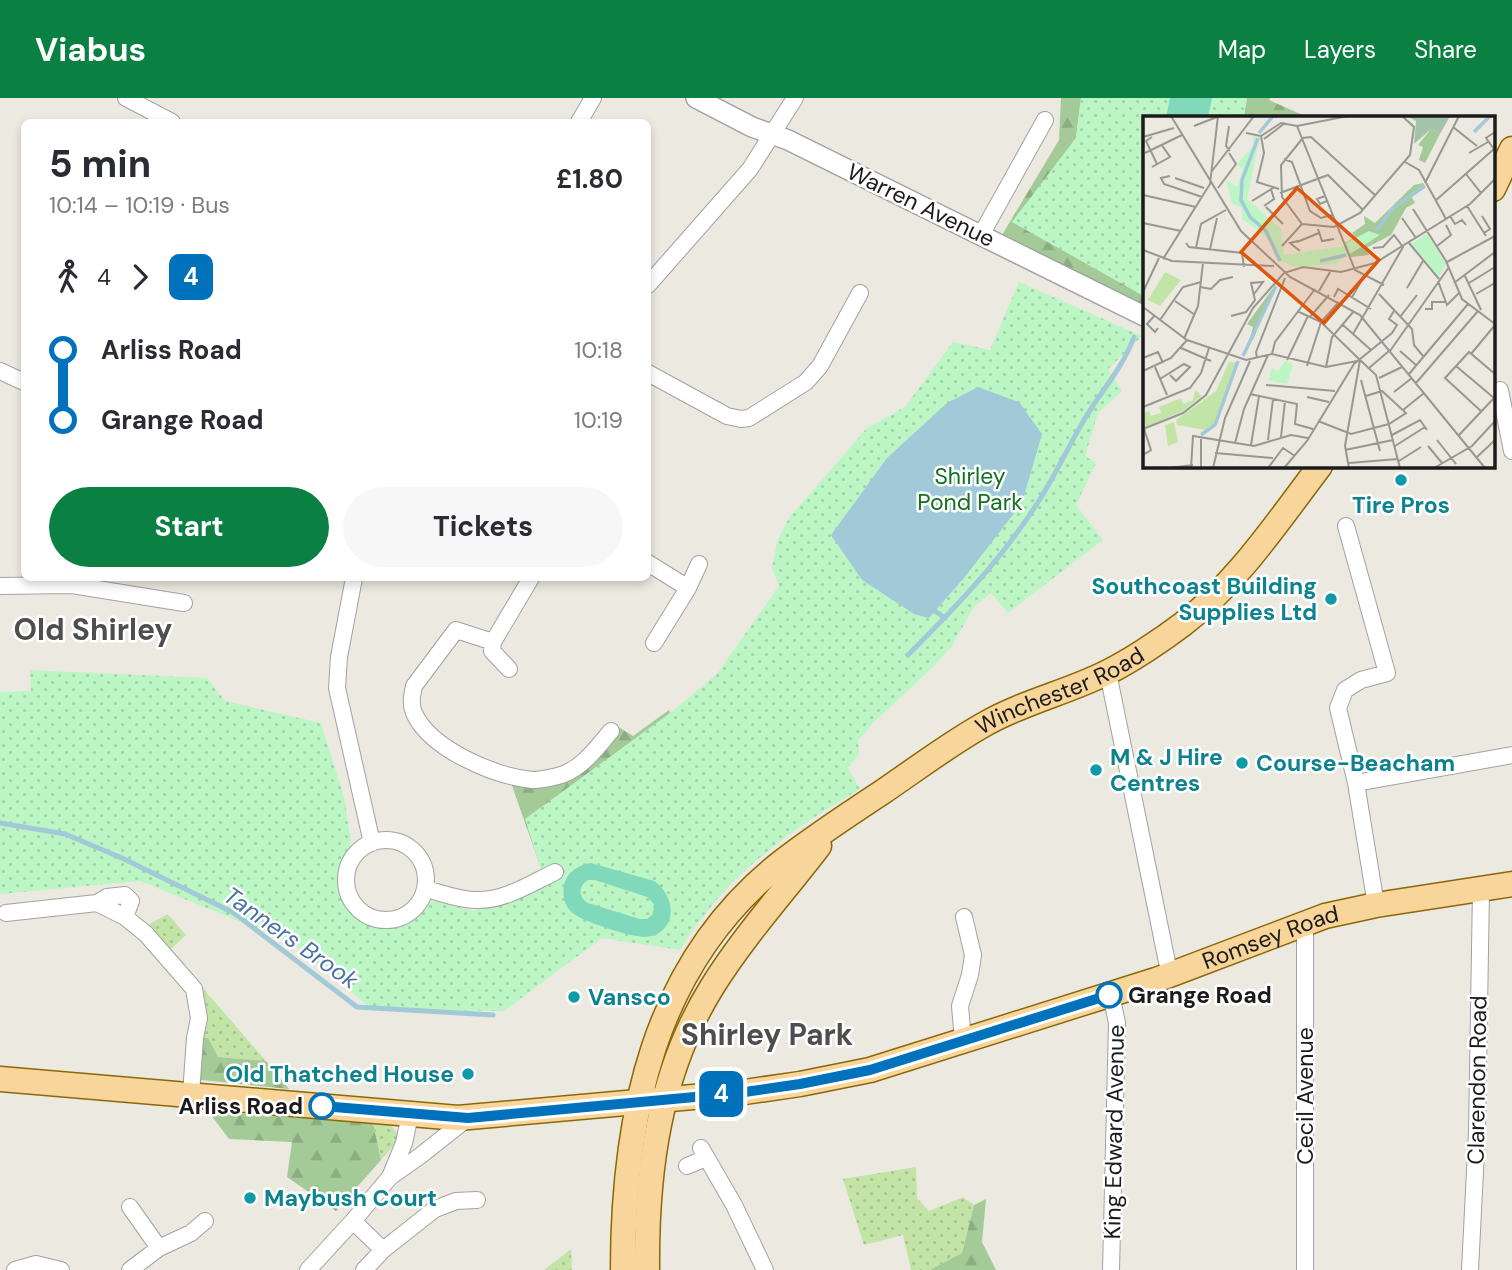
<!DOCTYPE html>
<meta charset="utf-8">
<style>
:root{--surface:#fff;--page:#f7f7f7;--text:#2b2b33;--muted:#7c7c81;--accent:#0b8043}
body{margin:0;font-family:"DM Sans",sans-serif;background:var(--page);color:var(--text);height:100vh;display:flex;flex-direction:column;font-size:26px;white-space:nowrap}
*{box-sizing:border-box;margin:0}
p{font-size:23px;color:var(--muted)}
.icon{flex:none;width:38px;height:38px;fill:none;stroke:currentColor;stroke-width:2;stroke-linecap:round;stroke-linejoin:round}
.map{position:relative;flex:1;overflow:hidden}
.drawer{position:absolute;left:21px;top:21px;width:630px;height:462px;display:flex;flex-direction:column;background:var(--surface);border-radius:10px;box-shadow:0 4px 10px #0003}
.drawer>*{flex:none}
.badge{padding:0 14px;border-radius:10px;font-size:24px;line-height:46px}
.map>.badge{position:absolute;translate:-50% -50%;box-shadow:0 0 0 4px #fff}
.legs{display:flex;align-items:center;gap:10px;height:77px;padding:0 28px;font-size:23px}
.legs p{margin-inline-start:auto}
.overview{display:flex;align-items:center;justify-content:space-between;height:119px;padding:0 28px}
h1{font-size:38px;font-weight:700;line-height:52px}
.button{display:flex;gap:14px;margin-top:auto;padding:14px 28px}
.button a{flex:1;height:80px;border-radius:42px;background:var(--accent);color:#fff;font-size:28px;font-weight:700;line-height:80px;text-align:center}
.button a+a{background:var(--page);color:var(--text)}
ul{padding:0 28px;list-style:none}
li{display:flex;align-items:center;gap:24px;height:70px;font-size:26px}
li i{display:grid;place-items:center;width:10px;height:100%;margin:0 9px;background:currentColor}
li i::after{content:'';width:18px;height:18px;margin:-9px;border:5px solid;border-radius:50%;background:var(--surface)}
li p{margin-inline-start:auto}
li:first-child i{background:linear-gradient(#0000 50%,currentColor 0)}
li:last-child i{background:linear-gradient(currentColor 50%,#0000 0)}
header{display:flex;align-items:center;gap:42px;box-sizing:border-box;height:98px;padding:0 35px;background:var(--accent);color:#fff}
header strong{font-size:33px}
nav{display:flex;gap:38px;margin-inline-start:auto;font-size:24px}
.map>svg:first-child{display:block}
.grass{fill:url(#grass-dots)}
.forest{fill:url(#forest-firs)}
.park{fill:url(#park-dots)}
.pitch{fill:#81d9bc;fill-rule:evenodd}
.water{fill:#a2c9d8}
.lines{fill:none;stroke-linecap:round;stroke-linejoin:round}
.stream{stroke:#a2c9d8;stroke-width:5}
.minor-casing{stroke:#a2a2a2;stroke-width:18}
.tertiary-casing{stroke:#a2a2a2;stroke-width:22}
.primary-casing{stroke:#8b6707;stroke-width:27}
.minor{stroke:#fff;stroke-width:16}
.tertiary{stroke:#fff;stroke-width:19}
.primary{stroke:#f7d59b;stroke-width:24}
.line-1-casing{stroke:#fff;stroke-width:16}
.line-1{stroke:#0072bc;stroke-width:10}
.culture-dot{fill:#0f9aa8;stroke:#fff;stroke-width:2.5}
.stop-1-dot{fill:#fff;stroke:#0072bc;stroke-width:3.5}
.labels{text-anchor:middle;stroke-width:5;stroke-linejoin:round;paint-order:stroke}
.street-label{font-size:23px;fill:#1b1b1b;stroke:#fff}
.park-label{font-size:23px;fill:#10721e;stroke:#fff}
.culture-label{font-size:23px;font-weight:bold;fill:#0d838f;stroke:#fff;text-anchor:start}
.stop-label{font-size:23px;font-weight:bold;fill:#1b1b1b;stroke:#fff;text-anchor:start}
.water-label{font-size:24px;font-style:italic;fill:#4d73a5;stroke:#fff}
.district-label{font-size:30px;font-weight:bold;fill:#4e4e4e;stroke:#fff}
.inset-river{fill:none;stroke:#a2c9d8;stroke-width:3.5}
.inset-road{fill:none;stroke:#989791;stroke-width:2}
.view{fill:#de560d;fill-opacity:0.15;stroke:#de560d;stroke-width:3.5}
.inset-edge{fill:none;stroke:#1b1b1b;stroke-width:3.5}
</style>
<header>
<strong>Viabus</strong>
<nav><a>Map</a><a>Layers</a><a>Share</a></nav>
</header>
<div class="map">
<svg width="1512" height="1172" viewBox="0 0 1512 1172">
<defs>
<pattern id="grass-dots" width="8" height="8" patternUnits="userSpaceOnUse" patternTransform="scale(1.75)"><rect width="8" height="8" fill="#c2e5a7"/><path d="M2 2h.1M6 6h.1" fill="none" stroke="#a6c48f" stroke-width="1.8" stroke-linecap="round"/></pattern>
<pattern id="forest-firs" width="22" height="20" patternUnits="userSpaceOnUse" patternTransform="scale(1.75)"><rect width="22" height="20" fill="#a3ca97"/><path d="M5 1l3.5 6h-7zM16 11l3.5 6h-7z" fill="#8cad82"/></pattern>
<pattern id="park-dots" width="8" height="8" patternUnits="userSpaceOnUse" patternTransform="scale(1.75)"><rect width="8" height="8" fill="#bdf6c5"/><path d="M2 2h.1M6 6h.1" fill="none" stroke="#a2d2a9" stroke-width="1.8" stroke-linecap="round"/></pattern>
</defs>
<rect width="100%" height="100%" fill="#ece9e0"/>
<!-- grass -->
<path class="grass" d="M 168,816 L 186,837 L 170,852 L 266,963 L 218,959 L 195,940 L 194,891 L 140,831 Z
M 384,1024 L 391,1027 L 398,1037 L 396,1045 L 381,1062 L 373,1025 Z
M 916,1069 L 917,1100 L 929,1113 L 963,1099 L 974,1107 L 962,1155 L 930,1172 L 911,1172 L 903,1137 L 864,1147 L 843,1081 Z
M 571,1151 L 572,1172 L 544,1172 Z"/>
<!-- forest -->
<path class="forest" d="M 1061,0 L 1081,0 L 1076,40 L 1013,124 L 1144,198 L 1144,208 L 999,142 L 1059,42 Z
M 1247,0 L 1270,0 L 1269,2 L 1307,19 L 1244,19 Z
M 669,612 L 670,615 L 542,773 L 510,682 L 589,665 L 620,630 L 633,638 Z
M 195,940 L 208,940 L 218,959 L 266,963 L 289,991 L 192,981 Z
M 208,1013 L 373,1025 L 381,1062 L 336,1113 L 287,1079 L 292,1044 L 229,1041 Z
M 986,1101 L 982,1144 L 996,1172 L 930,1172 L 962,1155 L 974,1107 Z"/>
<!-- park -->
<path class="park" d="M 1081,0 L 1247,0 L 1244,19 L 1144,19 L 1144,198 L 1012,124 L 1076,40 Z
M 1019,184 L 1142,238 L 1108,271 L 1122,293 L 1098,315 L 1085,358 L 1096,365 L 1076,407 L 1103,442 L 1008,515 L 991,495 L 974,509 L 951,549 L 933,569 L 872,626 L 858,643 L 859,656 L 848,670 L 860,691 C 786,735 726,777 680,852 L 602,840 L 504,913 L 373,912 L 293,845 L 140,783 L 0,796 L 0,594 L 31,593 L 30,572 L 207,580 L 225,603 L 321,625 L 344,699 L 351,743 L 342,780 L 346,804 L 358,816 L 372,825 L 393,825 L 408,821 L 429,805 L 437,803 L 474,813 L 509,803 L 546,787 L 525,721 L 670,615 L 717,576 L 779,488 L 772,470 L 777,444 L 789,420 L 867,330 L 905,309 L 953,244 L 990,252 Z"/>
<!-- pitch -->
<path class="pitch" d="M 1170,0 L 1212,0 L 1208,19 L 1166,19 Z
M 591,765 L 654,783 C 677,798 678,835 646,839 C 634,840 584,824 574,816 C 565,810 562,798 564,787 C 567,774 578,767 591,765 ZM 588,782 L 595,782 L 647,799 L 654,806 L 653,816 L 647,821 L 640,821 L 588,805 C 578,799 578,788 588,782 Z"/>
<!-- water -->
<path class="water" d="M 978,289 L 1019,304 L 1042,336 L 1022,405 L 964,480 L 929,520 L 914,516 L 862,482 L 831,437 L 887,360 L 947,305 Z"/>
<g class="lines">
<!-- stream -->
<path class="stream" d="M 935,513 L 945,520
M 908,557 C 956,509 1003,460 1040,401 C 1057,374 1070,345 1087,317 C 1103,291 1123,269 1134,239
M 0,725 L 65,736 L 122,760 L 234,815 L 357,909 L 493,917"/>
<defs>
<path id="minor" d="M 126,0 L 172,24
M 579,24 L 593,0
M 981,137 L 1045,22
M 648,187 L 750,71 L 795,0
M 0,273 L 24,284
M 648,275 L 727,318 L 741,321 L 749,320 L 806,284 L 820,268 L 860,195
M 1500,292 L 1512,353
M 1346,428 L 1387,575 L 1361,582 L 1345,592 L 1338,610 L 1356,685
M 648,465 L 688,490
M 354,480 L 339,559 L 337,590 L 372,745
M 0,488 L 72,487 L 184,505
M 493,544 L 456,532 L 414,588 C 412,597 410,606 414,615 C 430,651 494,678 532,682 C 541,682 556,679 564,676 C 584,668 598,648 611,633
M 654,545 L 688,490 L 699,466
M 509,571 L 492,553 L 493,544 L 531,480
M 1108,575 L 1167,864 L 1172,875
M346 782a40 40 0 1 1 80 0a40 40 0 1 1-80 0Z
M 426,791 C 442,795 459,802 476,802 C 504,803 530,786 555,774
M 97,805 L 107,799 L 125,797 L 131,803 L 125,819
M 1376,807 L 1356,685 L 1512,657
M 6,815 L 97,805 L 125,819 L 146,836 L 194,891 L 199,920 L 195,940 L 191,996
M 1305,824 L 1305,1172
M 1111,896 L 1117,925 L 1111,1172
M 963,943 L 960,908 L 970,877 L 973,857 L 964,819
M 701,1050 L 734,1107 L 765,1172
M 687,1068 L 706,1060
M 390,1079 L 404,1045 L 410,1017
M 130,1109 L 159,1150
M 353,1123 L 383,1152 L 435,1111 L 456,1103 L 477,1102
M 15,1172 L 36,1166 L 61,1172
M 130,1172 L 159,1150 L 191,1135 L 205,1123
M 308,1172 L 353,1123 L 390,1079 L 420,1058 L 468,1020
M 364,1172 L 383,1152
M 1470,1172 L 1477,1034 L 1481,791"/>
<path id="tertiary" d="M 696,0 L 752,29 L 788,42 L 1144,218"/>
<g id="primary">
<path d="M 1493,91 L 1512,51"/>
<path id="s1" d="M 0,981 L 458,1020 L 738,995 L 800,986 L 870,972 L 1156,882 L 1325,818 L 1376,807 L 1512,786"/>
<path id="s2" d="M 623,1172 C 623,1019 653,868 778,767 C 811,741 846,718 881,695 C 915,672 949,646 985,626 C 1021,605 1068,594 1106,575 C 1129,564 1162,542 1183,526 C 1238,484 1278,423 1320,368"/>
<path d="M 647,1172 C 646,1073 659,974 712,889 C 743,839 783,795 819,748"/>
</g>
</defs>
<!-- minor casing -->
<use href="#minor" class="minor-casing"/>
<!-- tertiary casing -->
<use href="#tertiary" class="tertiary-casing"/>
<!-- primary casing -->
<use href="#primary" class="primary-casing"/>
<!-- minor -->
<use href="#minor" class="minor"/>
<!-- tertiary -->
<use href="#tertiary" class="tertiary"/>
<!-- primary -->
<use href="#primary" class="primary"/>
</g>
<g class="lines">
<defs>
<path id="line-1" d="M 322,1008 L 468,1020 L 738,995 L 800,986 L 870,972 L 1109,897"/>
</defs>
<!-- line-1 casing -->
<use href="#line-1" class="line-1-casing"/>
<!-- line-1 -->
<use href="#line-1" class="line-1"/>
</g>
<!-- markers -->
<g class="culture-dot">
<circle cx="1401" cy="382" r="7"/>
<circle cx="1331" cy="501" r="7"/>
<circle cx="1242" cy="665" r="7"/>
<circle cx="1096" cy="672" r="7"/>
<circle cx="574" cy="899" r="7"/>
<circle cx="468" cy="976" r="7"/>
<circle cx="250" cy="1100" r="7"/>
</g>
<g class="stop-1-dot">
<circle cx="1109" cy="897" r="12"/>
<circle cx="322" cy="1008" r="12"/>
</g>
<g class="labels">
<!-- street labels -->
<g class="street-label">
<text transform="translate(921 107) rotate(26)" y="8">Warren Avenue</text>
<text dy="8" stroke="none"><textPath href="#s2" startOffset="782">Winchester Road</textPath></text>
<text dy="8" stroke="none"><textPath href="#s1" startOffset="1297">Romsey Road</textPath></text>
<text transform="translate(1477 982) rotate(-89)" y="8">Clarendon Road</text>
<text transform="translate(1305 998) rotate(-90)" y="8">Cecil Avenue</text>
<text transform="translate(1114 1034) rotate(-89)" y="8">King Edward Avenue</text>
</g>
<!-- park labels -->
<g class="park-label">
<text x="970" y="386">Shirley<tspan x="970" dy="26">Pond Park</tspan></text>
</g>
<!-- culture labels -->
<g class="culture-label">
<text x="1401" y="415" text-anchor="middle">Tire Pros</text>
<text x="1317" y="496" text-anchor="end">Southcoast Building<tspan x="1317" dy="26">Supplies Ltd</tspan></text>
<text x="1110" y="667">M &amp; J Hire<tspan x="1110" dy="26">Centres</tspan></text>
<text x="1256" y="673">Course-Beacham</text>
<text x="588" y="907">Vansco</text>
<text x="454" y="984" text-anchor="end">Old Thatched House</text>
<text x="264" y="1108">Maybush Court</text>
</g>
<!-- stop labels -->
<g class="stop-label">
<text x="1128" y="905">Grange Road</text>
<text x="303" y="1016" text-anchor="end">Arliss Road</text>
</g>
<!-- water labels -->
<g class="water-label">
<text transform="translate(291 840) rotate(35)" y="8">Tanners Brook</text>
</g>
<!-- district labels -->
<g class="district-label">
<text x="93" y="542">Old Shirley</text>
<text x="767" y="947">Shirley Park</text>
</g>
</g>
<!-- overview -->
<g transform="translate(1143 18)">
<rect width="352" height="352" fill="#ece9e0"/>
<path d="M 31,306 L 35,326 L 25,330 L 22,309 Z" fill="#c2e5a7"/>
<path d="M 288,13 L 297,18 L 282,47 L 276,44 L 280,31 L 275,29 ZM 280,67 L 282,71 L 267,78 L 272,87 L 263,92 L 248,119 L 223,132 L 226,139 L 208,141 L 202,127 L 213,121 L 209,117 L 222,108 L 221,100 L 232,107 L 271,69 ZM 133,168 L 110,224 L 107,222 L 110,211 L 104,208 Z" fill="#a3ca97"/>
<path d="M 307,0 L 297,18 L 288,13 L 271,28 L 273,5 L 264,0 Z" fill="#a3c4aa"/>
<path d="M 110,20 L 117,21 L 104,83 L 138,113 L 141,139 L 201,130 L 205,139 L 193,148 L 151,151 L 138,145 L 124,121 L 99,103 L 99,92 L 89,87 L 83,64 L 94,71 L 100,53 L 94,48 L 110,30 ZM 226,115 L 237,119 L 207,138 L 203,127 ZM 284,118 L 303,148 L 296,161 L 268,128 ZM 142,245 L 150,248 L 144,268 L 125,264 L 129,252 L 135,255 Z" fill="#bdf6c5"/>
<path d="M 22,156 L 38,164 L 17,190 L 5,184 ZM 86,246 L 93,247 L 71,308 L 62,314 L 34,309 L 33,304 L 73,275 ZM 52,274 L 59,280 L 40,295 L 0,312 L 1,297 L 6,295 L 8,300 L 18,297 L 16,291 L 38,282 L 40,288 L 50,284 Z" fill="#c2e5a7"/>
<path class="inset-river" d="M 331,16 L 347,0M 116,17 L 130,0M 115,22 L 99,64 L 98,84 L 107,101 L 123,115 L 137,145M 233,115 L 250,92 L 282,70M 177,145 L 203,139M 100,240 L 133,170M 58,319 L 72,309 L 95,245"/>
<path class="inset-road" d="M 28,0 L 98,115 L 147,161 L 217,199 L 342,352M 51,10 L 74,1M 86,10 L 83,30 L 87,35M 154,10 L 212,154 L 241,169M 310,11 L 334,30M 103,17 L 118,20 L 138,7 L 154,10 L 205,0M 118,20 L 121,37 L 114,66 L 136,73M 0,21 L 31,12M 9,21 L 3,25 L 14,48M 159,22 L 168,21 L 233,80M 121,23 L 142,7M 159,23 L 138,49 L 139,81 L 159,108 L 191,111 L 217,97 L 267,39 L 271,11 L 259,0M 351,33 L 343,22 L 352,16M 2,37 L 39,19M 326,37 L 345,26M 141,43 L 149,46 L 167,95 L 178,102 L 189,99M 262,46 L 276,54 L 303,103M 9,51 L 27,41 L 18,28M 69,55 L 111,0M 323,58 L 338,77M 27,60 L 18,62 L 21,68 L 59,81M 32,62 L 61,72M 282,67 L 316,0M 75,72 L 93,48 L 86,37M 137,77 L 185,59 L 220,94M 0,79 L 53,91M 182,80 L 174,83 L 177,88 L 184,85M 109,85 L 130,72M 292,85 L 351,33M 121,90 L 131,83 L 128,73M 324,90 L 343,120M 123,91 L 140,108M 270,93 L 303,145 L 319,183 L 352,208M 307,100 L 312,108 L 319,104 L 323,109M 339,100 L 347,113 L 341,117M 259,102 L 273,122M 0,107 L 38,115M 175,113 L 179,125 L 191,123M 155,125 L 147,127 L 157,135M 154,126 L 176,117M 43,127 L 46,131 L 99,137 L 101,151M 266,127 L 296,163M 139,130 L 159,108M 294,130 L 308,119 L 303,109M 53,132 L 58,108 L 83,94M 67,133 L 74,102M 0,134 L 29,145 L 131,150M 20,143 L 67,68 L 75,0M 304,146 L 352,120M 322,160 L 338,194M 295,165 L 304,189 L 316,177M 311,167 L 352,136M 326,167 L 352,151M 57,171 L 68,173 L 77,164 L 90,161M 264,172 L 280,145M 176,175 L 187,156M 0,176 L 16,142M 236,178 L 269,213 L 271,229 L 280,240M 333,178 L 352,167M 191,181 L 195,173 L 228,193M 209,181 L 222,159M 32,185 L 52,199M 0,191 L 44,224 L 103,244 L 129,238 L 183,251 L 214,245M 282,193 L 289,193 L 289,186 L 302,186M 154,195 L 178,206 L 216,243M 12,199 L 4,208 L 12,216 L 15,212M 88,200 L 103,196 L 112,184 L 108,167 L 120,166 L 111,178M 167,201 L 186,179M 257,201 L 274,179M 17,204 L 40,171 L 58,166M 200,209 L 228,234M 210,218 L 260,131 L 251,119 L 240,131 L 230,132M 41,223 L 55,190 L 60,147M 38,232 L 68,245M 247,235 L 306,151M 257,235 L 273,249M 129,238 L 132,226 L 172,173M 328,238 L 352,209M 0,242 L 15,236 L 20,247M 114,242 L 113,236 L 142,162M 144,244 L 165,200M 217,244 L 233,259 L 257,352M 164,250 L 178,206 L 196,186M 313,250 L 351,282M 12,251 L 24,279M 183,251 L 189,221 L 211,195M 226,252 L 246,235M 0,255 L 28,242 L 44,224M 266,258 L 325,188M 236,262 L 259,251M 17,263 L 41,248 L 47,251 L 33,265 L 27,259M 218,264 L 237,335M 273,267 L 335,195M 123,269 L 192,275M 251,276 L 269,262M 107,278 L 154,288 L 152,308 L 170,313M 164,281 L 186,286M 0,291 L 47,272 L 58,257 L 66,232M 260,294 L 281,277M 339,296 L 302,262 L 326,236 L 352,258M 175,305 L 208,318 L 246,308 L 263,297 L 239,275 L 223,280M 0,313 L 40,297 L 63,279 L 110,192 L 141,157 L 160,151 L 198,156 L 232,147 L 327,88 L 352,63M 249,319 L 277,304 L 284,314M 316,319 L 352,281M 138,321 L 142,285M 125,324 L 130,283M 294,324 L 313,348M 92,327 L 101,293 L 125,239M 108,329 L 116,280M 252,330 L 282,311M 285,330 L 299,347M 202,334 L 250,324M 72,337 L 130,342M 0,339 L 8,334 L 1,313M 334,341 L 352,324M 256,345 L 278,331M 206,347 L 255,343M 26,352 L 50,349M 48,352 L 50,320 L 111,330 L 148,319 L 165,322M 58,352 L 58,321M 70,352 L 82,302 L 107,245M 125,352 L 140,332 L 152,340M 141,352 L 164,325 L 211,248 L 249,217 L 254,209 L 246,203 L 251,195M 206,352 L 202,330 L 217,244M 291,352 L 329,330 L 352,305"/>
<path class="view" d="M 154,72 L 236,144 L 181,207 L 98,136 Z"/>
<rect width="352" height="352" class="inset-edge"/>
</g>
</svg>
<b class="badge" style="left:721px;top:996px;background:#0072bc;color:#fff">4</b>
<section class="drawer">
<div class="overview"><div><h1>5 min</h1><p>10:14 – 10:19 · Bus</p></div><b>£1.80</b></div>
<div class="legs"><svg class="icon" aria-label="walk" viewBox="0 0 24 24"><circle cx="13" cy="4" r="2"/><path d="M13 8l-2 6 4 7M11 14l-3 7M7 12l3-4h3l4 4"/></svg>4<svg class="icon" aria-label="forward" viewBox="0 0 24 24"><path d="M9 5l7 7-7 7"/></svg><b class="badge" style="background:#0072bc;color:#fff">4</b></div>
<ul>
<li><i style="color:#0072bc"></i><b>Arliss Road</b><p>10:18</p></li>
<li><i style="color:#0072bc"></i><b>Grange Road</b><p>10:19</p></li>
</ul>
<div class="button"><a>Start</a><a>Tickets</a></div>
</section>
</div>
